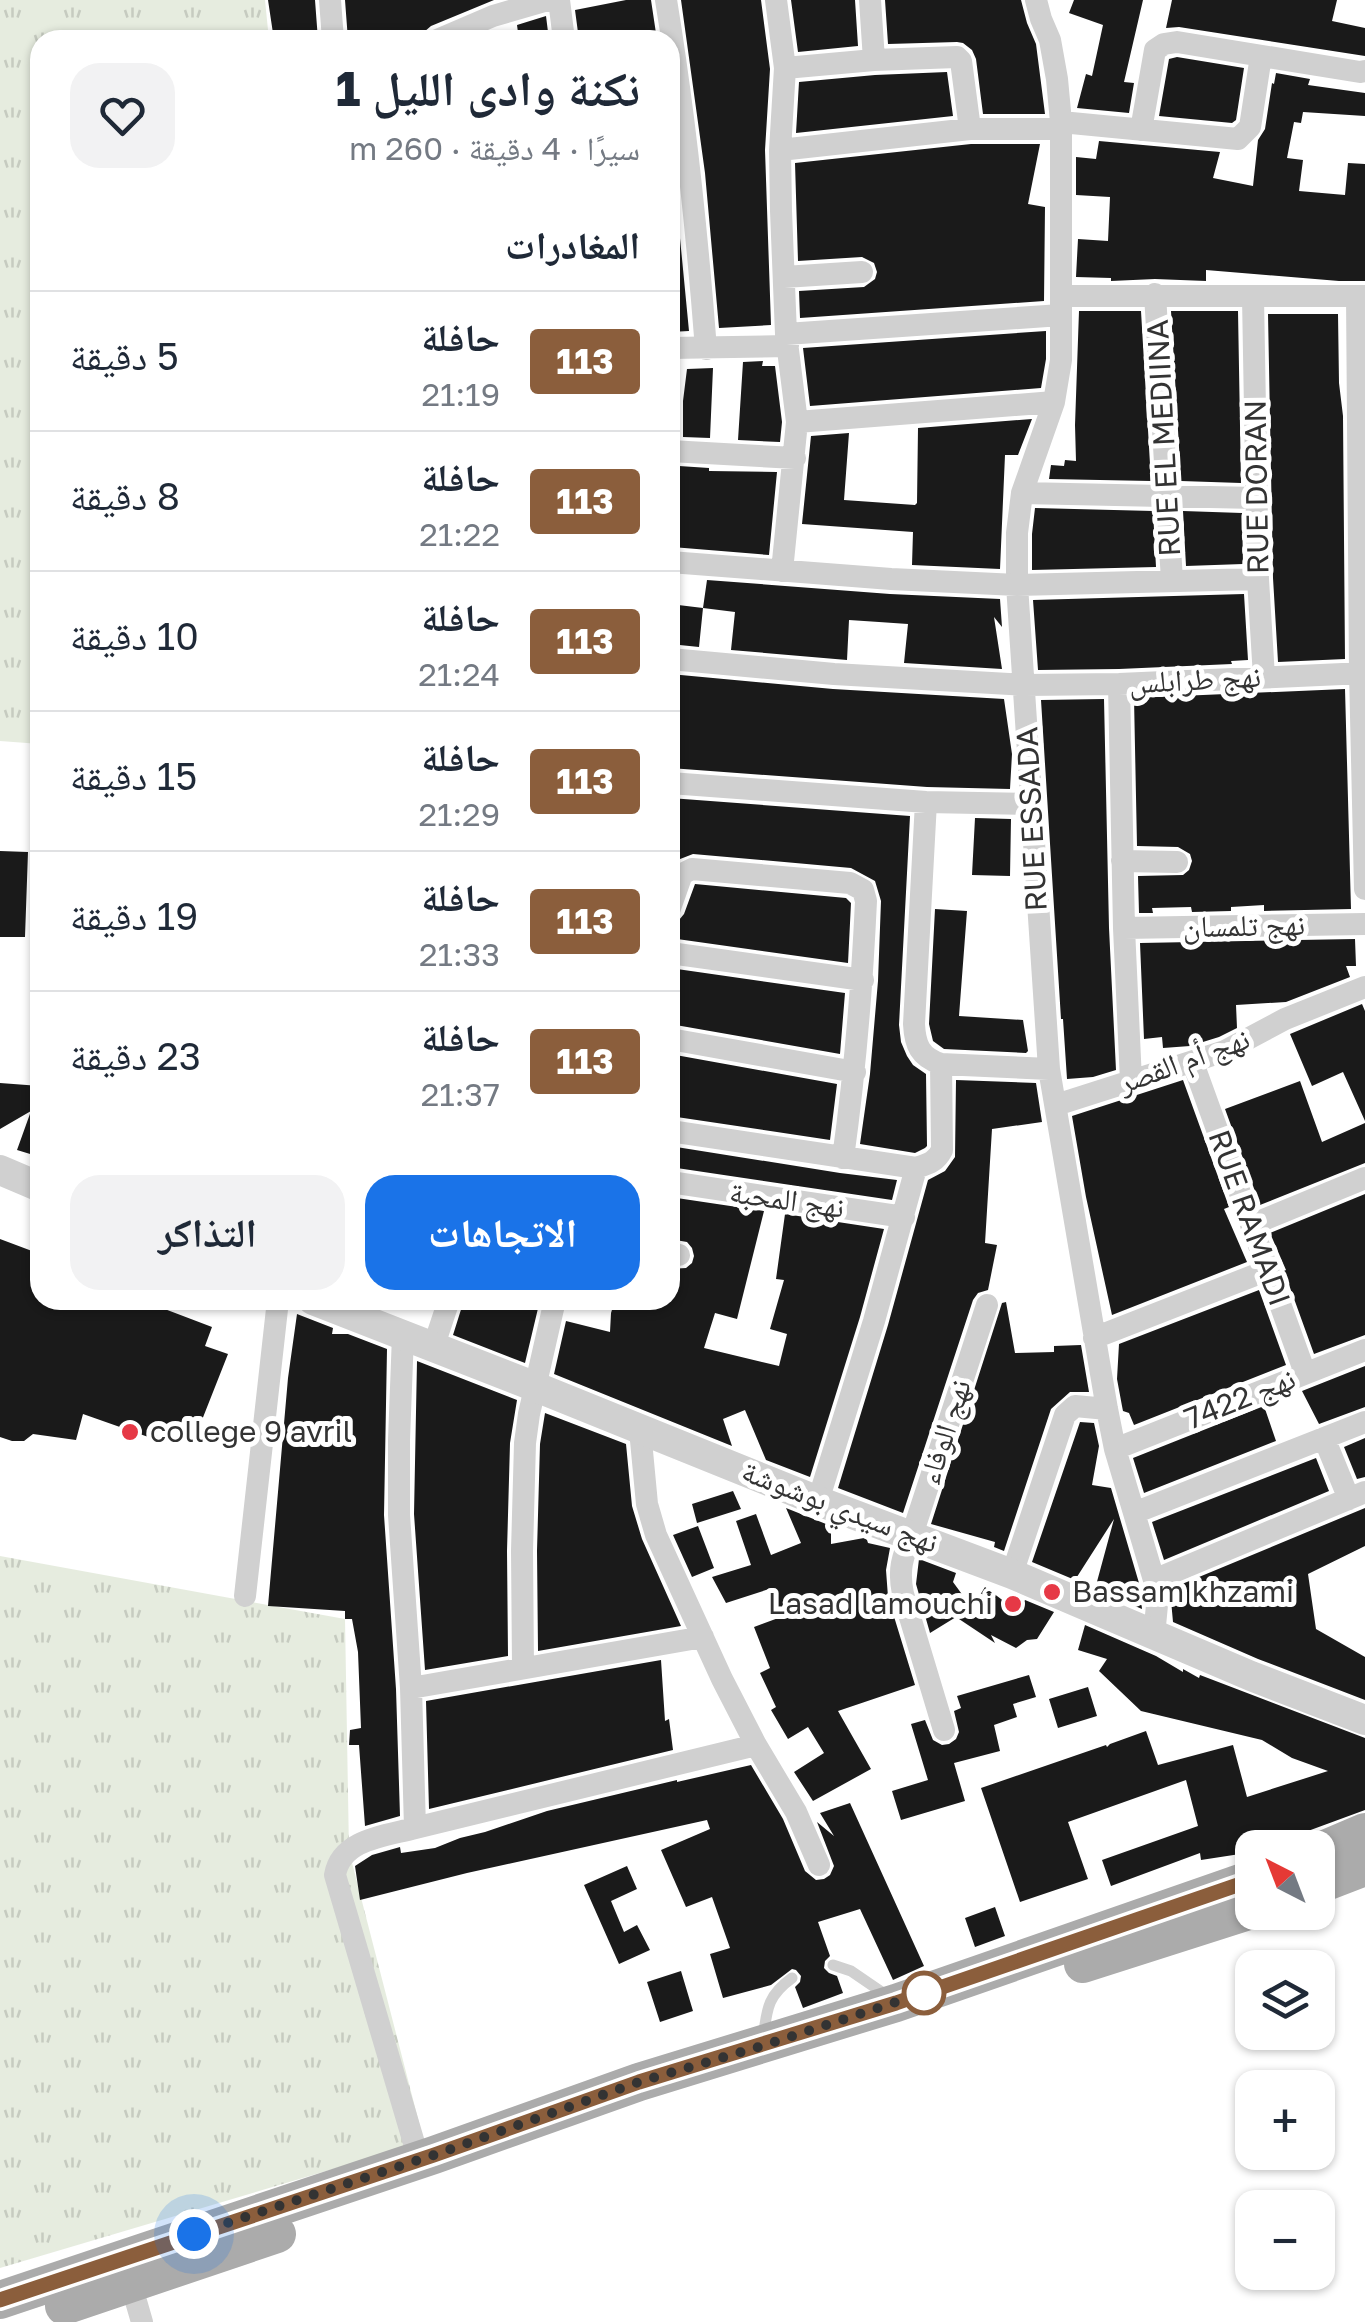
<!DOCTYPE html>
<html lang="ar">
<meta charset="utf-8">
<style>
:root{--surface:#fff;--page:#f2f2f3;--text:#1f2937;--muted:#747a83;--line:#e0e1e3;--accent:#1a73e8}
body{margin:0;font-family:"Golos Text","Noto Naskh Arabic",sans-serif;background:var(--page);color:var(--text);direction:rtl;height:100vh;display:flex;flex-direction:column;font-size:38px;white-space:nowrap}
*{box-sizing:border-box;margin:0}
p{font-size:32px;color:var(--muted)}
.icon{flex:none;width:55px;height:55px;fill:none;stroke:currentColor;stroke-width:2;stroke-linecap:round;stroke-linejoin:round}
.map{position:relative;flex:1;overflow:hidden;direction:ltr}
.side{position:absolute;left:30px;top:30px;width:650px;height:1280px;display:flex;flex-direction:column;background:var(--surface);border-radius:30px;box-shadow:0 2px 8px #0004;direction:rtl}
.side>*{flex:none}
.badge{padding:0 20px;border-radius:8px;font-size:35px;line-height:65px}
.needle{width:65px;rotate:318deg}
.fabs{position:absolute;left:1235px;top:1830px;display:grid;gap:20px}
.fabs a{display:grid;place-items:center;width:100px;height:100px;border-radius:20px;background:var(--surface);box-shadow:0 2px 8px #0004;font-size:50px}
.you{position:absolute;width:50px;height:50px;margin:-25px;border:8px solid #fff;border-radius:50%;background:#1a73e8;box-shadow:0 0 0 15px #1a73e833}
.map>.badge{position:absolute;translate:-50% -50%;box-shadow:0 0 0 5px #fff}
h2{padding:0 40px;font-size:38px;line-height:90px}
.round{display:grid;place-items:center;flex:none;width:105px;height:105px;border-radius:30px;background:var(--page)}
.headline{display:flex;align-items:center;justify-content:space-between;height:170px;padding:0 40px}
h1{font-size:48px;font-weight:700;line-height:75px}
.cta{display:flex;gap:20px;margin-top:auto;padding:20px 40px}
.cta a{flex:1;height:115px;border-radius:30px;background:var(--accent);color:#fff;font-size:40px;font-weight:700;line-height:115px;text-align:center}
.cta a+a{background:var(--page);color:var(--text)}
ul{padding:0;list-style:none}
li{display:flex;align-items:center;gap:30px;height:140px;padding:0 40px;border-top:2px solid var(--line)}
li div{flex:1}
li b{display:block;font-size:38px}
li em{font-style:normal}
li .badge{min-width:110px;font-weight:700;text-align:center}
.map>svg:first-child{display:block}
.grass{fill:url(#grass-tufts)}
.building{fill:#1a1a1a}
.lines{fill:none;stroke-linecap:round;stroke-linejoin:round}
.service{stroke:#d0d0d0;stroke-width:11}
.minor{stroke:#d0d0d0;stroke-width:22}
.tertiary{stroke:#d0d0d0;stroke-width:30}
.primary{stroke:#ababab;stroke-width:38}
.line-casing{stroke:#fff;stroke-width:22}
.line{stroke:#8b5e3c;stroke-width:15}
.walk{stroke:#333;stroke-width:10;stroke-dasharray:0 18}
.poi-dot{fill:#e63946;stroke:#fff;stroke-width:4}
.stop-dot{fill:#fff;stroke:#8b5e3c;stroke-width:5}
.labels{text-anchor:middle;stroke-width:10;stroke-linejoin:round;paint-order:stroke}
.street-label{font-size:30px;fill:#333;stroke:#fff}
.poi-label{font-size:30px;fill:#333;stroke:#fff;text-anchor:start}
</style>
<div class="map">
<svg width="1365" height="2322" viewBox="0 0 1365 2322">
<defs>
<pattern id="grass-tufts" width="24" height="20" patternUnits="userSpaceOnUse" patternTransform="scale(2.5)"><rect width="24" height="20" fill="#e6ecdf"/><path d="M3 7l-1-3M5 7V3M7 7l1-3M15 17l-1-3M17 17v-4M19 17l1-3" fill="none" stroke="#c6cbc0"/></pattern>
</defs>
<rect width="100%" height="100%" fill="#fff"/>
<!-- grass -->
<path class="grass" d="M 0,0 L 265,0 L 269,40 L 40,40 L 40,744 L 0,741 Z
M 0,1556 L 345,1619 L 349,1851 L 424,2142 L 0,2268 Z"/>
<!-- building -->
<path class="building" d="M 268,0 L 315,0 L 318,40 L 274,40 Z
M 345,0 L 494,0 L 431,26 L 424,32 L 421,40 L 348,40 Z
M 626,0 L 651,0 L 657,40 L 579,40 L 575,10 Z
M 681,0 L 761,0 L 770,69 L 765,150 L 771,325 L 719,328 L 705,173 Z
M 791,0 L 855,0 L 858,46 L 798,52 Z
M 885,0 L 1021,0 L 1027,23 L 1036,44 L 1045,114 L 983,114 L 976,59 L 972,50 L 963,43 L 957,42 L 888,44 Z
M 1074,0 L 1143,0 L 1124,82 L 1134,83 L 1129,113 L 1077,108 L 1086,74 L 1092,76 L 1103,25 L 1069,13 Z
M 1172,0 L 1337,0 L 1332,21 L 1365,28 L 1365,56 L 1179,27 L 1166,28 Z
M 546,16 L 549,40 L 519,40 L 517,25 Z
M 1177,57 L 1244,68 L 1236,120 L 1232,123 L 1159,116 L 1169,59 Z
M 947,72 L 953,116 L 796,133 L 799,82 L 875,75 Z
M 1276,73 L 1310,79 L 1308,85 L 1365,93 L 1365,116 L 1303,112 L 1301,123 L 1294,122 L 1287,158 L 1303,160 L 1299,191 L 1345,195 L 1348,163 L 1365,164 L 1365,281 L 1339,281 L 1206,270 L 1206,281 L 1155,279 L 1111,281 L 1111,278 L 1076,277 L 1078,239 L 1108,241 L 1110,197 L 1076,195 L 1076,157 L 1096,159 L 1099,141 L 1220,152 L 1213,178 L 1253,186 L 1258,140 L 1265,129 L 1272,83 L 1274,84 Z
M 670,135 L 689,331 L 670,332 Z
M 971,144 L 1040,144 L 1028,204 L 1045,207 L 1044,301 L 800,318 L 799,291 L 864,287 L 875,279 L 877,272 L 874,263 L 862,257 L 798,261 L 795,163 Z
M 1079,311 L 1141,311 L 1151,481 L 1049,479 L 1051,465 L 1064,466 L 1065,460 L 1076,461 L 1075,425 Z
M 1171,311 L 1238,311 L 1241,483 L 1181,481 Z
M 1268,314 L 1338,314 L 1339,383 L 1343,416 L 1345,659 L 1278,662 L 1273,578 Z
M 1046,331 L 1046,359 L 1041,388 L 810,406 L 803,348 Z
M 763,361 L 762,366 L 775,366 L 782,422 L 780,442 L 738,440 L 743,362 Z
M 713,368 L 710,438 L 683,437 L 683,401 L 687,369 Z
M 1032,419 L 1018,455 L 1005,455 L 1000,569 L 912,565 L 913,532 L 802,524 L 811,436 L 849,433 L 844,500 L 915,505 L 917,503 L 918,428 Z
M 679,466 L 709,468 L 709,471 L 777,472 L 769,555 L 672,547 Z
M 1035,508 L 1153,511 L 1156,567 L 1032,570 L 1032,534 Z
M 1183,511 L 1242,513 L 1243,564 L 1186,566 Z
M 707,580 L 890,594 L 1000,599 L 1002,627 L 994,617 L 1002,669 L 904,663 L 908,624 L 879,622 L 849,620 L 847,660 L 731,650 L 735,612 L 703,608 L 699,647 L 670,644 L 670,604 L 703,608 Z
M 1244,594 L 1248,660 L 1231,661 L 1232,664 L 1119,669 L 1038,670 L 1033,600 Z
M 670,674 L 833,689 L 1004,699 L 1012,754 L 1010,789 L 927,787 L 670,768 Z
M 1345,689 L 1351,909 L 1264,911 L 1264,905 L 1231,907 L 1231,911 L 1192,912 L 1191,907 L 1152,908 L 1153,913 L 1139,913 L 1138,876 L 1183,875 L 1189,870 L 1192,861 L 1190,854 L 1178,847 L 1137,846 L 1134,698 Z
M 1104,699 L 1109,928 L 1116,1070 L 1093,1077 L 1067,1079 L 1063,1019 L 1061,1019 L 1041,700 Z
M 670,798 L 910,816 L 899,1025 L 901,1042 L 907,1056 L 913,1065 L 926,1074 L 927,1146 L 925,1148 L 915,1153 L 860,1144 L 870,1074 L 878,981 L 881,901 L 875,881 L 851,868 L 693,854 L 675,861 L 670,866 Z
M 975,818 L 1011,819 L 1010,876 L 972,875 Z
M 0,851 L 28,852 L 25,937 L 0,937 Z
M 695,884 L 846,898 L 851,903 L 848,963 L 670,938 L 670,923 L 679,920 L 684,914 Z
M 935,909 L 967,911 L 959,1016 L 1023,1020 L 1028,1051 L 1026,1053 L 944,1049 L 933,1041 L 929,1024 Z
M 1355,939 L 1356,966 L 1346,966 L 1350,977 L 1286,1002 L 1236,1005 L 1237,1028 L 1219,1037 L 1190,1046 L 1163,1048 L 1162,1037 L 1144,1039 L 1140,943 Z
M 670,968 L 845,993 L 840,1054 L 670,1024 Z
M 1362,1004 L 1365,1011 L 1365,1121 L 1343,1072 L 1312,1086 L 1290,1034 Z
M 670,1054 L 837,1084 L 830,1140 L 670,1116 Z
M 956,1080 L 1036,1083 L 1042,1122 L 992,1129 L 985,1243 L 997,1245 L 988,1290 L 978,1293 L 973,1300 L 903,1513 L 838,1488 L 888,1325 L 928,1180 L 945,1171 L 955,1157 Z
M 1183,1080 L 1229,1207 L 1224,1209 L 1247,1262 L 1112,1315 L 1086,1197 L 1072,1116 Z
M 1300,1081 L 1322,1142 L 1365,1123 L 1365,1163 L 1260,1205 L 1225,1109 Z
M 0,1083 L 40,1086 L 40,1157 L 17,1150 L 31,1111 L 0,1129 Z
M 670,1146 L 840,1173 L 897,1180 L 892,1200 L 670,1167 Z
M 1365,1194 L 1365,1335 L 1314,1354 L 1284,1271 L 1286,1270 L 1270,1233 Z
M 670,1197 L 764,1211 L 737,1319 L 715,1313 L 704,1348 L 779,1366 L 787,1334 L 770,1329 L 784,1280 L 776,1279 L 785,1214 L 884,1229 L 860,1317 L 810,1477 L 766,1460 L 745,1410 L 723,1419 L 732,1446 L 554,1374 L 566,1321 L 610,1332 L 611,1313 L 615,1300 L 670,1300 L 670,1269 L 686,1268 L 692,1263 L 694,1256 L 692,1248 L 687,1242 L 670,1239 Z
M 0,1239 L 40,1254 L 40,1300 L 141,1300 L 212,1327 L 205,1346 L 228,1354 L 200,1425 L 184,1417 L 171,1445 L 83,1414 L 76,1440 L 33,1434 L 24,1441 L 12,1441 L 0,1437 Z
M 1259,1290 L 1286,1365 L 1134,1425 L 1129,1413 L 1123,1411 L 1122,1406 L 1117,1379 L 1119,1344 Z
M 464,1300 L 540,1300 L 525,1363 L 453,1335 Z
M 1006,1302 L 1015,1353 L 1054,1352 L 1054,1346 L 1081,1345 L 1089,1392 L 1070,1392 L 1051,1409 L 1004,1551 L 994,1547 L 995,1542 L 931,1524 L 1002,1303 Z
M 297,1314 L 333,1328 L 332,1334 L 348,1334 L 387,1349 L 384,1515 L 396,1689 L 400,1816 L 365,1826 L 359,1745 L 349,1745 L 350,1730 L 361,1728 L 358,1652 L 352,1619 L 345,1619 L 345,1611 L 268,1606 L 288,1378 Z
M 417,1361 L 517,1400 L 510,1443 L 507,1551 L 508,1656 L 425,1670 L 414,1514 Z
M 1365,1366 L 1365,1407 L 1319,1424 L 1302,1391 Z
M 1264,1406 L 1276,1441 L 1144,1493 L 1133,1458 Z
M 545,1413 L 626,1444 L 632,1506 L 642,1539 L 681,1626 L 538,1651 L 537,1551 L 540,1444 Z
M 1080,1422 L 1094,1423 L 1099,1446 L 1092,1485 L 1111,1488 L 1139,1583 L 1142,1609 L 1095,1589 L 1114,1519 L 1075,1580 L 1032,1562 Z
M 1365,1438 L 1365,1477 L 1357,1479 L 1344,1447 Z
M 1316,1458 L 1329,1491 L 1164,1560 L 1152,1522 Z
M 733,1491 L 741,1509 L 697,1523 L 692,1504 Z
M 786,1508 L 831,1526 L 831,1544 L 864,1538 L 867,1540 L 868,1543 L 890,1548 L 886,1570 L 888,1597 L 915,1685 L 838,1711 L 871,1769 L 813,1801 L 794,1772 L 824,1753 L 808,1727 L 788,1739 L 771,1710 L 776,1707 L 760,1673 L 770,1668 L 754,1627 L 781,1617 L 769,1589 L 726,1603 L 712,1577 L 751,1565 L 736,1521 L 756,1514 L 771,1555 L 801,1543 Z
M 1365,1508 L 1365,1546 L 1308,1574 L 1316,1629 L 1365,1657 L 1365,1700 L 1258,1659 L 1173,1622 L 1170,1589 Z
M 698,1526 L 714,1568 L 692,1577 L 673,1535 Z
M 919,1559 L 956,1573 L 953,1582 L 972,1608 L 985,1587 L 1017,1611 L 1025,1600 L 1054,1612 L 1037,1639 L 1027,1640 L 1016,1648 L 991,1635 L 995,1643 L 956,1617 L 930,1633 L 916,1584 Z
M 1085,1625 L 1156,1656 L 1183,1672 L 1183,1669 L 1199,1678 L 1200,1675 L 1365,1738 L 1365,1810 L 1278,1842 L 1262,1848 L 1252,1848 L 1252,1850 L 1240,1854 L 1201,1860 L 1200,1853 L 1111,1886 L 1102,1860 L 1198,1826 L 1186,1780 L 1068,1822 L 1088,1879 L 1020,1902 L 981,1788 L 1106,1745 L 1107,1747 L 1110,1744 L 1146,1731 L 1158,1765 L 1233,1745 L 1247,1797 L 1328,1771 L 1292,1758 L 1262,1740 L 1141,1711 L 1099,1671 L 1107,1659 L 1078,1650 Z
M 661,1660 L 665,1721 L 669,1719 L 673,1750 L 429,1809 L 426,1701 Z
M 1029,1675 L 1036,1697 L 1013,1704 L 1017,1717 L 994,1725 L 1000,1751 L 954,1763 L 965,1801 L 901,1820 L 892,1791 L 928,1780 L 911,1724 L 925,1720 L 933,1740 L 942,1745 L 949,1744 L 956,1739 L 959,1732 L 954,1711 L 961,1708 L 957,1696 Z
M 1088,1687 L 1097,1716 L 1058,1728 L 1049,1699 Z
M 751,1765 L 783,1819 L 805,1871 L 816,1880 L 824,1879 L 830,1875 L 834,1866 L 817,1822 L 834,1836 L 820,1813 L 850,1803 L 924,1966 L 893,1980 L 860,1909 L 818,1922 L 830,1956 L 825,1961 L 824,1968 L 829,1973 L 837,1976 L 843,1993 L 803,2008 L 795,1987 L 800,1982 L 801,1976 L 796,1970 L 792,1969 L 771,1985 L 723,1998 L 710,1954 L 730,1948 L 712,1897 L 686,1907 L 661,1850 L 710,1829 L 707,1820 L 467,1873 L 360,1900 L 355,1866 L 372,1855 L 400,1847 L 401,1853 L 435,1848 L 460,1838 L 485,1832 L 547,1811 L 677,1780 L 677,1782 Z
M 627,1866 L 637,1889 L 611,1901 L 624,1932 L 637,1925 L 650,1950 L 619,1964 L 584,1885 Z
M 995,1907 L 1005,1936 L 975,1947 L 965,1918 Z
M 681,1971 L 693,2011 L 660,2022 L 647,1982 Z"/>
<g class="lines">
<!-- service -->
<path class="service" d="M 833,1965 L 851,1971 L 889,1997
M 763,2039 C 767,2009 767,1996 792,1978"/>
<!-- minor -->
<path class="minor" d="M 330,0 L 333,40
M 559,0 L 564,40
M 666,0 C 685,116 697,232 706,349
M 776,0 L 785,68 L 874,60 L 957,57 L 961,61 L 970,129
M 870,0 L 874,60
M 1036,0 L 1041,19 L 1050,40 L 1057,79 L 1061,122 L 1061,360 L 1054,402 L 1022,493 L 1017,533 L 1017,585 L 1049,1069 L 1107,1409 L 1115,1449 L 1154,1580 L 1157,1605 L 1154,1636
M 437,40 L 493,16 L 548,0
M 1061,122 L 1238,139 L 1250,127 L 1261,56
M 1141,130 L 1155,50 L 1164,44 L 1177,42 L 1360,72 L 1365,71
M 780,150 L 970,129 L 1061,129
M 784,277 L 862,272
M 1155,294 L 1172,581
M 1061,296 L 1365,296
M 1357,296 L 1360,673 L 1365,889
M 1253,297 L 1258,579 L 1264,677
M 786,334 L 1061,315
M 670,348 L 788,346
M 797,422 L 1054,402
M 670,451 L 795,458
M 1022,493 L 1256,498
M 670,562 L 891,579 L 1017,585 L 1258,579
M 782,571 L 797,422 L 786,334 L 781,211 L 780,150 L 785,68
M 670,659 L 834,674 L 1025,685 L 1119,684 L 1365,673
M 1119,684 L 1124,928 L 1131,1081
M 670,783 L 926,802 L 1031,804
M 926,802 L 914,1024 C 915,1045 920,1057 941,1064 L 1049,1069
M 1122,861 L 1177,862
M 670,908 L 682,874 L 692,869 L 850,883 L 863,890 L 866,901 C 862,987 855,1072 843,1158
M 1124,928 L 1365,924
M 670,953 L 863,980
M 670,1039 L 855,1072
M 1193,1063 L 1305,1373
M 1056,1105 L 1225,1051 L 1285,1019 L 1365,987
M 670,1131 L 916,1168 C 928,1164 936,1162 942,1150 L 941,1064
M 670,1182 L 904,1217
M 1251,1225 L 1365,1178
M 670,1254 L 679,1255
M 403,1335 L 399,1440 L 399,1515 L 411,1688 L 415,1828
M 1094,1338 L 1268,1270
M 433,1348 L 449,1300
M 640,1430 L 647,1504 L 656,1535 L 722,1679 L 756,1745 L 796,1812 L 819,1865
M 1324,1438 L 1349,1499
M 1115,1449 L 1365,1350
M 818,1501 L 874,1321 L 916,1168
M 1134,1513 L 1365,1422
M 1012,1574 L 1065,1415 L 1075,1406 L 1107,1409
M 1154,1580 L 1365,1492
M 245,1596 L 278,1300
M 523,1668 L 522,1551 L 525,1443 L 529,1414 L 555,1300
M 411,1688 L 703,1637
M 944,1730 L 903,1594 C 898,1570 902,1557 912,1535 L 987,1305
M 419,2160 L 335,1875 C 341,1839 385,1836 415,1828 L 756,1745
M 131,2284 L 142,2322"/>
<!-- tertiary -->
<path class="tertiary" d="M 0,1170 L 40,1187
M 313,1300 L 536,1387 L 818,1501 L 1012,1574 L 1251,1676 L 1365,1720"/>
<!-- primary -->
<path class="primary" d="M 1318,1852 L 1365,1832
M 1318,1885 L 1365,1867
M 1083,1964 L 1252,1910
M 0,2300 L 434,2155 L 639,2082 L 896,2003 L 1252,1879
M 64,2306 L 277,2234"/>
</g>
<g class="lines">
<defs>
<path id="line" d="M 0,2300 L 434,2155 L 639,2082 L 896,2003 L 1252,1880"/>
</defs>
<!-- line casing -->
<use href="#line" class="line-casing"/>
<!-- line -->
<use href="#line" class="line"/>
<!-- walk -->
<path class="walk" d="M 194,2234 L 434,2155 L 639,2082 L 762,2046 L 930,1991 L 924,1993"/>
</g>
<!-- markers -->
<g class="poi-dot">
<circle cx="130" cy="1432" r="10"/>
<circle cx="1052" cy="1592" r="10"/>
<circle cx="1013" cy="1604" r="10"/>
</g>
<circle class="stop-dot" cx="924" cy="1993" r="20"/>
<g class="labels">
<!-- street labels -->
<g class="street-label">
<text transform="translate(1164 438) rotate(-93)" y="10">RUE EL MEDIINA</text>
<text transform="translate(1257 487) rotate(-91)" y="10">RUE DORAN</text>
<text transform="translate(1195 680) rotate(-3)" y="10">نهج طرابلس</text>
<text transform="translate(1032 819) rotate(-93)" y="10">RUE ESSADA</text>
<text transform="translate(1244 926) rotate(-1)" y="10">نهج تلمسان</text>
<text transform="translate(1184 1061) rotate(-20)" y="10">نهج أم القصر</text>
<text transform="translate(787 1200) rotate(8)" y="10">نهج المحبة</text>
<text transform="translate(1249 1218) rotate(70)" y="10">RUE RAMADI</text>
<text transform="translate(1240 1399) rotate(-22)" y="10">نهج 7422</text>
<text transform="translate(945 1432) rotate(-72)" y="10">نهج الوفاء</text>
<text transform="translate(840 1507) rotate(21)" y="10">نهج سيدي بوشوشة</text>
</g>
<!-- poi labels -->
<g class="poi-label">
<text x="150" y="1442">college 9 avril</text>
<text x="1072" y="1602">Bassam khzami</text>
<text x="993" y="1614" text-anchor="end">Lasad lamouchi</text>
</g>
</g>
</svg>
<div class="fabs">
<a><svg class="needle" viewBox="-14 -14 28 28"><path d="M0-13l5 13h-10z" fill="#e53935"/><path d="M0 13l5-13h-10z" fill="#747a83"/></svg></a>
<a><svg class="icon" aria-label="layers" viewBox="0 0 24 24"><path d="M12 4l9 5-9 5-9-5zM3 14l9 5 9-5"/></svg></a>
<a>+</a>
<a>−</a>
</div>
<div class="you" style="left:194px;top:2234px"></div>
<section class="side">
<div class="headline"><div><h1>نكنة وادى الليل 1</h1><p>سيرًا · 4 دقيقة · 260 m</p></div><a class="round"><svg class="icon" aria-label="heart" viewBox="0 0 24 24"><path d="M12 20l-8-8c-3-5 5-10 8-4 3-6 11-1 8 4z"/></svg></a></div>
<h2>المغادرات</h2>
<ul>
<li><span class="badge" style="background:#8b5e3c;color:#fff">113</span><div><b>حافلة</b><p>21:19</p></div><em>5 دقيقة</em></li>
<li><span class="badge" style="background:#8b5e3c;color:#fff">113</span><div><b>حافلة</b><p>21:22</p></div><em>8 دقيقة</em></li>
<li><span class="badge" style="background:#8b5e3c;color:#fff">113</span><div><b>حافلة</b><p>21:24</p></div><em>10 دقيقة</em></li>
<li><span class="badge" style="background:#8b5e3c;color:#fff">113</span><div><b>حافلة</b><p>21:29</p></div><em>15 دقيقة</em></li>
<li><span class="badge" style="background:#8b5e3c;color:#fff">113</span><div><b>حافلة</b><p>21:33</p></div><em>19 دقيقة</em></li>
<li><span class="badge" style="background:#8b5e3c;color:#fff">113</span><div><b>حافلة</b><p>21:37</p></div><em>23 دقيقة</em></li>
</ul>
<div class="cta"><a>الاتجاهات</a><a>التذاكر</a></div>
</section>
</div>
